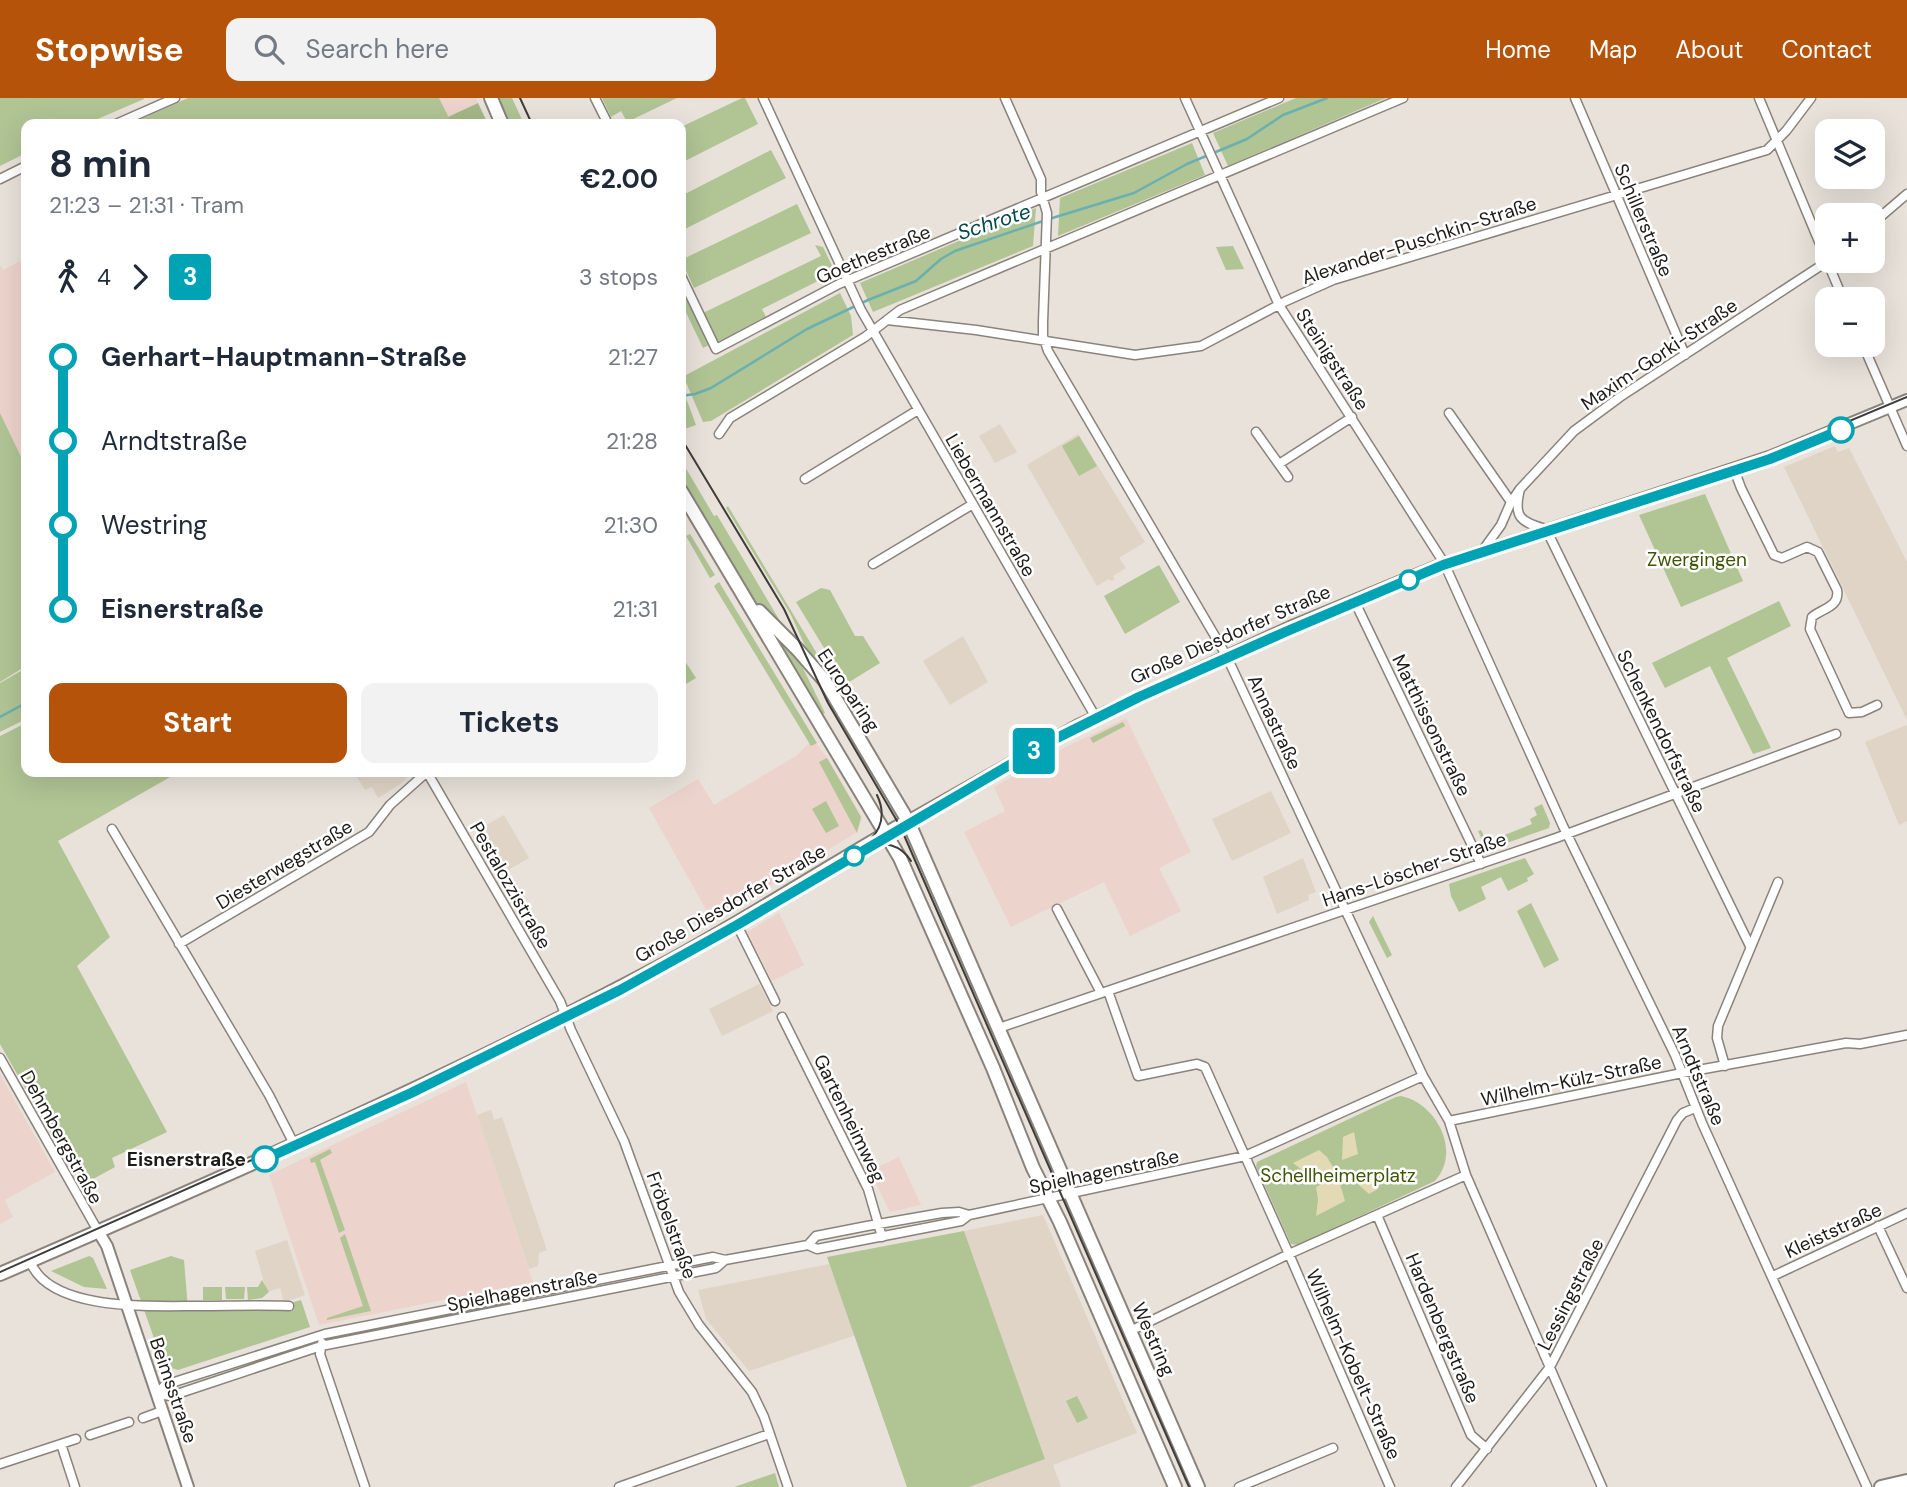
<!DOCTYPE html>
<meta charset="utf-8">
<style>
:root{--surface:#fff;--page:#f2f2f3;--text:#1f2937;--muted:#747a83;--accent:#b45309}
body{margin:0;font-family:"DM Sans",sans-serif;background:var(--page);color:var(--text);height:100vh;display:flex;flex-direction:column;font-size:26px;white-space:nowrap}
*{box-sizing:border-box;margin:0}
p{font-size:23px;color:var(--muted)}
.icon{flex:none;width:38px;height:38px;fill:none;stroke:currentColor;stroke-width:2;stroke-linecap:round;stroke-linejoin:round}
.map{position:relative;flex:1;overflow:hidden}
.drawer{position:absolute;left:21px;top:21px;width:665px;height:658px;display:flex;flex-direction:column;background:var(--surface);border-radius:14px;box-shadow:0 7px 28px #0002}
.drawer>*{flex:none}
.badge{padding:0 14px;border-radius:5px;font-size:24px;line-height:46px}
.fabs{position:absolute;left:1815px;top:21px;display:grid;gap:14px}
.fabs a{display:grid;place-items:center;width:70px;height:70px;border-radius:14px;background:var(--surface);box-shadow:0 7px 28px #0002;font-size:35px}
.map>.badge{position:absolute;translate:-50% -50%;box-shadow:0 0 0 4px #fff}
.legs{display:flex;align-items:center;gap:10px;height:77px;padding:0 28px;font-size:23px}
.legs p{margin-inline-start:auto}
.head{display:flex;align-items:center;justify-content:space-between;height:119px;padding:0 28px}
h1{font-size:38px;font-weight:700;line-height:52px}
.button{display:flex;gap:14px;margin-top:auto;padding:14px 28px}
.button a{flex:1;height:80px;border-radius:14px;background:var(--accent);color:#fff;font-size:28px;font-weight:700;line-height:80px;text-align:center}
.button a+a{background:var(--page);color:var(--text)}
ul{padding:0 28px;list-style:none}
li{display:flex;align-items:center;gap:24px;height:84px;font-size:26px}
li i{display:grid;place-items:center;width:10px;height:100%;margin:0 9px;background:currentColor}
li i::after{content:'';width:18px;height:18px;margin:-9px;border:5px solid;border-radius:50%;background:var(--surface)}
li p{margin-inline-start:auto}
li:first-child i{background:linear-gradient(#0000 50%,currentColor 0)}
li:last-child i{background:linear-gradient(currentColor 50%,#0000 0)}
header{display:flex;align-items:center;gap:42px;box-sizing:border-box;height:98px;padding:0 35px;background:var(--accent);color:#fff}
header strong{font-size:33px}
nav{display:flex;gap:38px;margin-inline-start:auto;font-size:24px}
.search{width:490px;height:63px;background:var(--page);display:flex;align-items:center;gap:18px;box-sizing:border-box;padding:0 24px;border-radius:14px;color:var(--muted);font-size:26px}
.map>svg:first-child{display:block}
.commercial{fill:#ecd3cb}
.built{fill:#dfd4c6}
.green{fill:#b0c494}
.forest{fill:#a3b886}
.sand{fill:#e3d9b4}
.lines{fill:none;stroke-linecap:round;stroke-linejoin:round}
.stream{stroke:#69b0b1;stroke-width:2.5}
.minor-casing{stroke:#89837c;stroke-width:11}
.tertiary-casing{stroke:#89837c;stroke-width:14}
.secondary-casing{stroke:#89837c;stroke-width:16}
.minor{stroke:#fff;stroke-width:8}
.tertiary{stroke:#fff;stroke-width:10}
.secondary{stroke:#fff;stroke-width:12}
.tram{stroke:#3f3d39;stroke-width:2}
.line-1-casing{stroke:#fff;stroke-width:16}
.line-1{stroke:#00a3b4;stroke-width:10}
.stop-1-dot{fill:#fff;stroke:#00a3b4;stroke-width:3.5}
.labels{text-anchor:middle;stroke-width:5;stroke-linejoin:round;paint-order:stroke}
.street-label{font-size:19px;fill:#1e1c19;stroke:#fff}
.park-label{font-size:19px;fill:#3d5507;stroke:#fff}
.stop-label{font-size:19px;font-weight:bold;fill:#1e1c19;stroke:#fff;text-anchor:end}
.water-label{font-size:21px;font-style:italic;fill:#074a4b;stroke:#fff}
</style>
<header>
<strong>Stopwise</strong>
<div class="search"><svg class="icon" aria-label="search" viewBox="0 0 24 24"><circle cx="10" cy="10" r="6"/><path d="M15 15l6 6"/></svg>Search here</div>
<nav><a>Home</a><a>Map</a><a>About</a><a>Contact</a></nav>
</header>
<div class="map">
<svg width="1907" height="1389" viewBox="0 0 1907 1389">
<rect width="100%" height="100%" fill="#e8e2da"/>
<!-- commercial -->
<path class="commercial" d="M 439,0 L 476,0 L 478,5 L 448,19 Z
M 26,160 L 26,369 L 0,315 L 0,167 L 3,172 Z
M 1126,620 L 1191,754 L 1159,770 L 1181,813 L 1130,838 L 1104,784 L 1011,829 L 964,734 L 1005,713 L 994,689 L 1064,650 Z
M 813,641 L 828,661 L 862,719 L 859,729 L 854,736 L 712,822 L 649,710 L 698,681 L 714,707 L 796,658 Z
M 779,815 L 804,867 L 772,883 L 747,834 Z
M 0,976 L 55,1074 L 5,1102 L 13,1119 L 0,1126 Z
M 466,984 L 533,1184 L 319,1227 L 269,1077 Z
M 899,1059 L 921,1107 L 890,1114 L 870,1073 Z"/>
<!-- built -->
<path class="built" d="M 1000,326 L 1017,354 L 995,365 L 979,338 Z
M 1078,336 L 1145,444 L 1119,460 L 1126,470 L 1113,478 L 1115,481 L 1111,483 L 1109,481 L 1097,488 L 1027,367 Z
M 1835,348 L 1838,354 L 1849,350 L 1907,464 L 1907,622 L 1784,369 Z
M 963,538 L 988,584 L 950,607 L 923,563 Z
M 1907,627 L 1907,723 L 1899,727 L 1865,644 Z
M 354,674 L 410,674 L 411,675 L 402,685 L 378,700 L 372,689 L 365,692 Z
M 1271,693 L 1291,735 L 1232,763 L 1212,721 Z
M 504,717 L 529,760 L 501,776 L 476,733 Z
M 1303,760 L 1316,794 L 1308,797 L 1309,802 L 1277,816 L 1263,779 Z
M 759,886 L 773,913 L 722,938 L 709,911 Z
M 491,1012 L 494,1022 L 502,1019 L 547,1152 L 539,1155 L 538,1168 L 529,1171 L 477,1017 Z
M 1043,1117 L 1137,1335 L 1053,1367 L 1061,1389 L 969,1389 L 1045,1361 L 964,1133 Z
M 287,1142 L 305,1197 L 284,1204 L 280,1190 L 267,1194 L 255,1153 Z
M 829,1166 L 856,1237 L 749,1273 L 706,1221 L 698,1192 Z"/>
<!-- green -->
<path class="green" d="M 0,0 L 144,0 L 144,1 L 86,26 L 26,26 L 26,55 L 0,68 Z
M 188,0 L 439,0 L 452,26 L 130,26 Z
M 498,0 L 512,0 L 524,26 L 508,26 Z
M 602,0 L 677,0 L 627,24 L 621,13 L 611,19 Z
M 742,0 L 745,0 L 758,26 L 681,65 L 681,29 Z
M 1296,0 L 1386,0 L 1228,68 L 1213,35 Z
M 1192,45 L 1205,77 L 1058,138 L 1060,100 Z
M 771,52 L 786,80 L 681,133 L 681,98 Z
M 797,106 L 811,135 L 694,190 L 681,162 Z
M 1036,110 L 1033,148 L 873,214 L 860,185 Z
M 815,147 L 823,149 L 835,174 L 832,181 L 821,187 L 818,183 L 762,211 L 766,219 L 718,244 L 703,215 L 821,158 Z
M 1233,148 L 1244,171 L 1226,172 L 1216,149 Z
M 840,195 L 851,218 L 853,237 L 711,323 L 703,324 L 685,282 L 686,277 Z
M 688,201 L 709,247 L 703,250 L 681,204 Z
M 686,300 L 696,327 L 682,332 L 681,301 Z
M 0,315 L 26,369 L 26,568 L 0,584 Z
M 1079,338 L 1097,368 L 1079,378 L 1062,348 Z
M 681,362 L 714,418 L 717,417 L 786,533 L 754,502 L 681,383 Z
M 1705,396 L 1743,483 L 1681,509 L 1639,417 Z
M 728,408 L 866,637 L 825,574 L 808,554 L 791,517 L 726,410 Z
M 690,436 L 715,477 L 710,480 L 686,438 Z
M 1159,467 L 1180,504 L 1125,536 L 1104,498 Z
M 719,484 L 817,645 L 811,648 L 714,488 Z
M 821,490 L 830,492 L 855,538 L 863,538 L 880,565 L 846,586 L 796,504 Z
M 1779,503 L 1791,528 L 1727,560 L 1771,650 L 1753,656 L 1710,568 L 1665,590 L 1652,565 Z
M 773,536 L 797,558 L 825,615 L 822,617 Z
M 681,557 L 696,580 L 681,589 Z
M 26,570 L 26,621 L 0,634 L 0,585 Z
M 1123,624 L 1125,628 L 1093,645 L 1090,640 Z
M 26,625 L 26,674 L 179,674 L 58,743 L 110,839 L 77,868 L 167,1034 L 112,1060 L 115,1069 L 84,1086 L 80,1076 L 75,1078 L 0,946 L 0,638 Z
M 827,660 L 861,719 L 857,735 L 819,664 Z
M 826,703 L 839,728 L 826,735 L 812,711 Z
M 1542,706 L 1550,725 L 1549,730 L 1487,752 L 1478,733 L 1481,732 L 1487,744 L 1532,726 L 1530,721 L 1537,717 L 1534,710 Z
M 1463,753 L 1465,758 L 1430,770 L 1428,766 Z
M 1525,760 L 1534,776 L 1527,780 L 1528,783 L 1508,793 L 1501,779 L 1481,789 L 1486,801 L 1459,814 L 1451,798 L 1449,786 Z
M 1531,805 L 1559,862 L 1544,870 L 1517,813 Z
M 1373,818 L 1392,857 L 1387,860 L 1369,824 Z
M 1401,998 C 1436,1005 1462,1053 1435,1083 L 1298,1147 L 1291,1146 L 1256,1068 L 1257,1064 L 1396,999 Z
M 330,1051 L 332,1055 L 320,1062 L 345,1132 L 339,1135 L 315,1064 L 311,1065 L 310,1061 Z
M 964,1133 L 1045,1361 L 969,1389 L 907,1389 L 827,1159 Z
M 345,1136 L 371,1213 L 327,1222 L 327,1220 L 363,1208 L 340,1140 Z
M 89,1158 L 93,1160 L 107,1191 L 84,1189 L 51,1173 Z
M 171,1158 L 184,1162 L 188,1211 L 278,1209 L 301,1202 L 310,1229 L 178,1272 L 168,1269 L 161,1260 L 130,1172 Z
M 262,1182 L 269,1194 L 262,1200 L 248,1202 L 247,1189 L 258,1189 Z
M 203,1189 L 222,1189 L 222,1202 L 203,1202 Z
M 225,1189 L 245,1189 L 244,1201 L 226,1201 Z
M 1077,1298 L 1088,1320 L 1077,1325 L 1066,1303 Z
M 775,1375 L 779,1389 L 734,1389 Z"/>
<!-- forest -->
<path class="forest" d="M 478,5 L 488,26 L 452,26 L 448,19 Z"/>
<!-- sand -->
<path class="sand" d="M 1354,1034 L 1358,1056 L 1342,1062 L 1343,1039 Z
M 1319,1052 L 1327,1059 L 1336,1074 L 1314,1085 L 1310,1078 L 1293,1065 Z
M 1367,1073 L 1378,1091 L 1369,1096 L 1351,1080 Z
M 1338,1079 L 1345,1103 L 1316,1118 L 1318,1102 L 1316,1089 Z"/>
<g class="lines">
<!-- stream -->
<path class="stream" d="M 1049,121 L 1134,95 L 1187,66 L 1247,41 L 1283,17 L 1327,0
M 681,298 L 695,296 L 711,290 L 807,231 L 868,202 L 916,183 L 941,161 L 955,153 L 1043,123
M 0,619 L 26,605"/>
<defs>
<path id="minor" d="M 595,0 L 608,26
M 763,0 L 861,212 L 1095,618
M 1005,0 L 1041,81 L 1041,94 L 1047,115 L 1043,224 L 1043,238 L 1048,253 L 1226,557 L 1423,978 L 1449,1023 L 1466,1077 L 1602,1389
M 1185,0 L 1279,207 L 1444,465 L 1563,728 L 1675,957 L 1702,1025 L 1867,1389
M 1575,0 L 1685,257
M 1759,0 L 1843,201
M 116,26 L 175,0
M 0,81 L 26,68
M 1872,126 L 1907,96
M 681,178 L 716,251 L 839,186 L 1279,0
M 887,222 L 976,232 L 1135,257 L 1201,248 L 1286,203 L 1333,182 L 1767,52 L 1786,33 L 1811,0
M 1863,247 L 1907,348
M 1449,315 L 1511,404
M 1256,334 L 1288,379
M 719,336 L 730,320 L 865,239 L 900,212 L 1403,0
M 1279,366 L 1352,319
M 1734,371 L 1741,390 L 1774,457 L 1782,460 L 1807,449 L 1818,454 L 1837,492 C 1840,509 1823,510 1812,519 L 1810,531 L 1849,615 L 1862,614 L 1877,607
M 805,381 L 918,312
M 1520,391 C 1513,419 1520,424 1546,431 L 1750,848
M 1483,452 L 1501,427 L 1511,404 L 1520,391 L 1574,333 L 1620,299 L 1828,163
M 873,466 L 973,406
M 1354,502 L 1481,766
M 427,674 L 560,903 L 571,932 L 624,1043 L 679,1194 L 699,1227 L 752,1294 L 764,1319 L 788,1389
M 112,731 L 269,997 L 294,1046
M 1057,811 L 1101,895
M 736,825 L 775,903
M 179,846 L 369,734 L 390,707 L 427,674
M 1108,893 L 1138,978 L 1197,966 L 1205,969 L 1289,1156 L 1466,1077
M 782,919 L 868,1091 L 882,1139
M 999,930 L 1556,740 L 1836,636
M 0,960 L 98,1133
M 1725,968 L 1717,940 L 1718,928 L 1778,784
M 1449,1023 L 1682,975 L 1846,945 L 1860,946 L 1907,937
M 1377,1117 L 1471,1337 L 1487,1351
M 1878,1128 L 1907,1190
M 808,1147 L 816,1138 L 867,1128 L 942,1115 L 959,1114 L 969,1117
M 30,1163 C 49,1214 153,1208 198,1208 C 228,1208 259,1207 289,1208
M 1773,1178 L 1907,1115
M 1130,1233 L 1289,1156 L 1390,1389
M 322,1245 L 320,1256 L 365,1389
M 157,1296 L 165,1287 L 325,1236 L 713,1159 L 725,1162 L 808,1147 L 817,1151 L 961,1123 L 969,1117 L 1245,1058 L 1423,978
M 157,1296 L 171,1298 L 321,1248 L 716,1170 L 725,1162
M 143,1320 L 162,1313
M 90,1337 L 129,1324
M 61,1346 L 75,1389
M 0,1366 L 76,1341
M 619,1389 L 769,1336
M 1239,1389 L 1333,1350
M 1456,1389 L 1550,1269 L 1677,1022 L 1683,1015 L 1695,1010"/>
<path id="tertiary" d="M 908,723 L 1078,627 L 1290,529 L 1435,469 L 1769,359 L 1907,302
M 98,1133 L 107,1148 L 188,1389"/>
<path id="secondary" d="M 491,0 L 502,26
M 681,393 L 900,760 L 993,970 L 1033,1070 L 1060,1124 L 1175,1389
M 759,513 L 798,552 L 825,583 L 908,723 L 1198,1389
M 0,1176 C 222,1080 444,983 657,870 C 743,824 824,771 908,723
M 1881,1389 L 1907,1383"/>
</defs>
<!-- minor casing -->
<use href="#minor" class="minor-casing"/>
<!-- tertiary casing -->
<use href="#tertiary" class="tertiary-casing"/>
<!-- secondary casing -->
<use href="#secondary" class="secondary-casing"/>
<!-- minor -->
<use href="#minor" class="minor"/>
<!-- tertiary -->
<use href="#tertiary" class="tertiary"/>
<!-- secondary -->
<use href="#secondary" class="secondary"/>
<!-- tram -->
<path class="tram" d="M 520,0 L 532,26
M 681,340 L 784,511 L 828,605 L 900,728 L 1189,1389
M 870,742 C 883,729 885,714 877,697
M 866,750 C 884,742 901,747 911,763
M 0,1174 L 326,1029 L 618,888 L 725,829 L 1045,641 L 1225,555 L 1442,463 L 1768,357 L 1907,299"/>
</g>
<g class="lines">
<defs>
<path id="line-1" d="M 265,1061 L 411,995 L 620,892 L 737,827 L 1047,645 L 1139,599 L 1285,534 L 1443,467 L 1770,361 L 1841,332"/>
</defs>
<!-- line-1 casing -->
<use href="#line-1" class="line-1-casing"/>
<!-- line-1 -->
<use href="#line-1" class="line-1"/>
</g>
<!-- markers -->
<g class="stop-1-dot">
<circle cx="1841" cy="332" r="12"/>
<circle cx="1409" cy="482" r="9"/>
<circle cx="854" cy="758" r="9"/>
<circle cx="265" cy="1061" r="12"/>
</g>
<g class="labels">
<!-- street labels -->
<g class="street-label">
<text transform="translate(1644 122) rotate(67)" y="7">Schillerstraße</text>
<text transform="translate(1419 142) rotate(-18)" y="7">Alexander-Puschkin-Straße</text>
<text transform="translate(873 156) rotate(-23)" y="7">Goethestraße</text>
<text transform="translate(1659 256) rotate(-34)" y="7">Maxim-Gorki-Straße</text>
<text transform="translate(1333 261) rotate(57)" y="7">Steinigstraße</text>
<text transform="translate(991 407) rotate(60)" y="7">Liebermannstraße</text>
<text transform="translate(1230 536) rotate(-24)" y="7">Große Diesdorfer Straße</text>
<text transform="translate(849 592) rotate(56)" y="7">Europaring</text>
<text transform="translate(1275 624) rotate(65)" y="7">Annastraße</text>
<text transform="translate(1432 627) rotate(64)" y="7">Matthissonstraße</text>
<text transform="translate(1662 633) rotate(64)" y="7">Schenkendorfstraße</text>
<text transform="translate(284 766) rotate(-31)" y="7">Diesterwegstraße</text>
<text transform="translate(1414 771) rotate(-19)" y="7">Hans-Löscher-Straße</text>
<text transform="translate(511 787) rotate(60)" y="7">Pestalozzistraße</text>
<text transform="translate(730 805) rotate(-30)" y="7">Große Diesdorfer Straße</text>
<text transform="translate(1699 977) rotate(67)" y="7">Arndtstraße</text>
<text transform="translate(1571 982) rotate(-12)" y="7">Wilhelm-Külz-Straße</text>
<text transform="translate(850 1020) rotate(64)" y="7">Gartenheimweg</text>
<text transform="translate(62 1039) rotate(61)" y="7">Dehmbergstraße</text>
<text transform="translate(1104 1073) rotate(-12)" y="7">Spielhagenstraße</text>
<text transform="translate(672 1127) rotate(70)" y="7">Fröbelstraße</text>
<text transform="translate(1833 1132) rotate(-25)" y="7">Kleiststraße</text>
<text transform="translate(522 1192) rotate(-11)" y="7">Spielhagenstraße</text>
<text transform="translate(1570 1196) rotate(-63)" y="7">Lessingstraße</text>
<text transform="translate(1443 1230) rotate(67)" y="7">Hardenbergstraße</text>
<text transform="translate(1154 1241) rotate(66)" y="7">Westring</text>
<text transform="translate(1354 1266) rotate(66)" y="7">Wilhelm-Kobelt-Straße</text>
<text transform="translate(174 1292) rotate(71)" y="7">Beimsstraße</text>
</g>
<!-- park labels -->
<g class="park-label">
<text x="1697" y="468">Zwergingen</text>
<text x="1338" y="1084">Schellheimerplatz</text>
</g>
<!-- stop labels -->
<g class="stop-label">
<text x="246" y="1068">Eisnerstraße</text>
</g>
<!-- water labels -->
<g class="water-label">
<text transform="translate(994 124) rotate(-18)" y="7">Schrote</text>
</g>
</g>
</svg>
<div class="fabs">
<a><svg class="icon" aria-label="layers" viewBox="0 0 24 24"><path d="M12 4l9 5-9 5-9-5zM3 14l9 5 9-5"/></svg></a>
<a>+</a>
<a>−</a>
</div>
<b class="badge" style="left:1034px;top:653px;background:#00a3b4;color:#fff">3</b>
<section class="drawer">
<div class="head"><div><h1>8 min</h1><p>21:23 – 21:31 · Tram</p></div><b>€2.00</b></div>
<div class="legs"><svg class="icon" aria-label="walk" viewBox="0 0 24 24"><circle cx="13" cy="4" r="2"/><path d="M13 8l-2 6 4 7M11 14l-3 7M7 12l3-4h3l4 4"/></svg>4<svg class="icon" aria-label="forward" viewBox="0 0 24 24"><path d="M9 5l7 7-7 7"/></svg><b class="badge" style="background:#00a3b4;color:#fff">3</b><p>3 stops</p></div>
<ul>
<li><i style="color:#00a3b4"></i><b>Gerhart-Hauptmann-Straße</b><p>21:27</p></li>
<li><i style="color:#00a3b4"></i><span>Arndtstraße</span><p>21:28</p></li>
<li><i style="color:#00a3b4"></i><span>Westring</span><p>21:30</p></li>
<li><i style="color:#00a3b4"></i><b>Eisnerstraße</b><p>21:31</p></li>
</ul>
<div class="button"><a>Start</a><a>Tickets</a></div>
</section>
</div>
